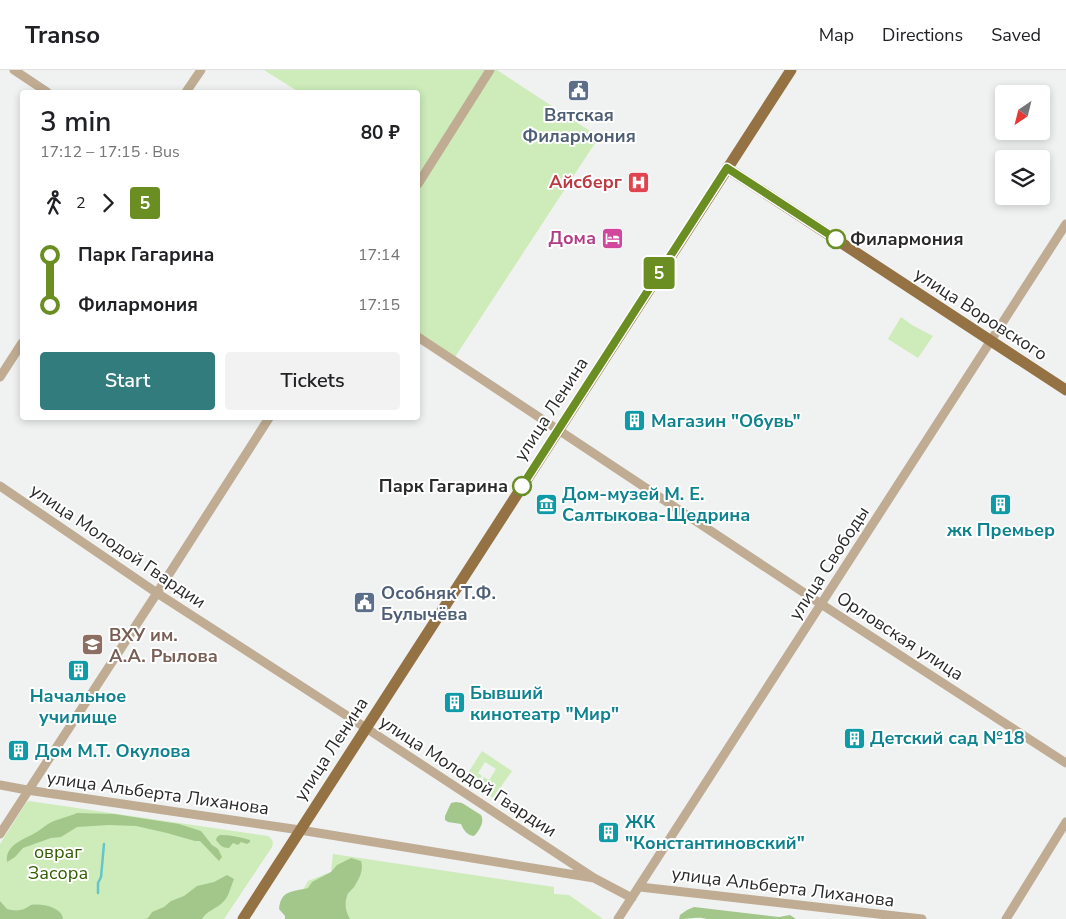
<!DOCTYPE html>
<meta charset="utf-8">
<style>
:root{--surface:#fff;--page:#f2f2f2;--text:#202124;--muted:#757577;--line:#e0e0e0;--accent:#337c7e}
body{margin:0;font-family:"Nunito Sans",sans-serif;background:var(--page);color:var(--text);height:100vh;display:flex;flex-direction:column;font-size:19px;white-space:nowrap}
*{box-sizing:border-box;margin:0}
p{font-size:16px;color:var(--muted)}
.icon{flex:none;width:28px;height:28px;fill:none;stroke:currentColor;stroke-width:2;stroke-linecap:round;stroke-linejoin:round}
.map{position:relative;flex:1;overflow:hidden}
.panel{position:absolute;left:20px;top:20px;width:400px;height:330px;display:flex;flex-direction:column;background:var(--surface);border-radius:5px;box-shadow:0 2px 8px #0003}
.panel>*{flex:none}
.badge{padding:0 10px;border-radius:4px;font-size:18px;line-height:32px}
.needle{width:32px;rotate:215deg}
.controls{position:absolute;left:995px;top:15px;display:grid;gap:10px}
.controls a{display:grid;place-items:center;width:55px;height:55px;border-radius:5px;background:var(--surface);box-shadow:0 2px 8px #0003;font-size:25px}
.map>.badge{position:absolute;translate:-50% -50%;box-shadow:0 0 0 2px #fff}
.legs{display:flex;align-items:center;gap:8px;height:55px;padding:0 20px;font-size:16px}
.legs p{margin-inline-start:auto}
.head{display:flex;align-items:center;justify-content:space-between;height:85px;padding:0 20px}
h1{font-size:28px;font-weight:600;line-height:38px}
.button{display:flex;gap:10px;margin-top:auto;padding:10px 20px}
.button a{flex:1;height:58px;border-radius:5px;background:var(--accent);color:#fff;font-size:20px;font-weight:600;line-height:58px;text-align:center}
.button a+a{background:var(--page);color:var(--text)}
ul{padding:0 20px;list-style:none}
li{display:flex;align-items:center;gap:18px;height:50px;font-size:19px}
li i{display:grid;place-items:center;width:8px;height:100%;margin:0 6px;background:currentColor}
li i::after{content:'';width:12px;height:12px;margin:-6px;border:4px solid;border-radius:50%;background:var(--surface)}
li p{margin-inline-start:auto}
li:first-child i{background:linear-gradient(#0000 50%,currentColor 0)}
li:last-child i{background:linear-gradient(currentColor 50%,#0000 0)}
header{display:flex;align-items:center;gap:30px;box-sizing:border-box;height:70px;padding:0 25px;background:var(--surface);border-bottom:1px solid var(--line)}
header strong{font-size:24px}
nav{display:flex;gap:28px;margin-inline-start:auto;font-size:18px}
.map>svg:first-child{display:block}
.green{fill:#cdecba}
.forest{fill:#a3c78b}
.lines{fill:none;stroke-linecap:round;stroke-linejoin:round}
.stream{stroke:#65c5cb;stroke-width:2.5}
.minor{stroke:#bfac93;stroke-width:9}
.major{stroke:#947243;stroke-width:11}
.line-1-casing{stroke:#fff;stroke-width:11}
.line-1{stroke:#6b8e23;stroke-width:8}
.stop-1-dot{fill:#fff;stroke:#6b8e23;stroke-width:2.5}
.labels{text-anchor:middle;stroke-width:4;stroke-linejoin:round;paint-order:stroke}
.service-label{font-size:18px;font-weight:bold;fill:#4e5e75;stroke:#fff}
.health-label{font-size:18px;font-weight:bold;fill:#be3a42;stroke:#fff;text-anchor:end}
.hotel-label{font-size:18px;font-weight:bold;fill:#b23c85;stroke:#fff;text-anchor:end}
.stop-label{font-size:18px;font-weight:bold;fill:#292929;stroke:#fff;text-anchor:start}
.street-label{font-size:18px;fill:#292929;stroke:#fff}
.culture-label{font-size:18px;font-weight:bold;fill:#0d838f;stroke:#fff;text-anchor:start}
.education-label{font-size:18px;font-weight:bold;fill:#785e54;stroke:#fff;text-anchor:start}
.park-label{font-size:18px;fill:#325c01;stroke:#fff}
</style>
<header>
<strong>Transo</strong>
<nav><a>Map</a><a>Directions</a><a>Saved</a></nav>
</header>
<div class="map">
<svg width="1066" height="849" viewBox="0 0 1066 849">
<rect width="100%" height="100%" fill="#f0f1f1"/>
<!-- green -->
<path class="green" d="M 264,0 L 497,0 L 599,67 L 455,287 L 418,262 L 418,22 L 299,22 Z
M 901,247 L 912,255 L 933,266 L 918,288 L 888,269 Z
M 482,681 L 512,701 L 493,728 L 477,717 L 484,707 L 489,710 L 496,699 L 485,692 L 478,703 L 482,706 L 475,716 L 464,709 Z
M 29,731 L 268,766 C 272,769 274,771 272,777 L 224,849 L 0,849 L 0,774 L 26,733 Z
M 333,784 L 554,817 L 554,824 L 569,825 L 603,849 L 287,849 L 308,811 L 331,802 Z"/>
<!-- forest -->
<path class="forest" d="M 456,732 L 462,733 L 481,745 C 485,752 479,761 474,766 C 467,765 464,761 461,754 L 448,752 L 445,750 L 445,746 L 451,733 Z
M 77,743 L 114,744 L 179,754 L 201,761 L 212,775 L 218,779 L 222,787 L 219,791 L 200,771 L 195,771 L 167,763 L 136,756 L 109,755 L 77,757 L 61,767 L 51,768 L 23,778 L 15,787 L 7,792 C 5,775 23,770 35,763 C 39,761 43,757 48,754 C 56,749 68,747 77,743 Z
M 220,765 C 231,765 240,767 250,770 L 250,772 L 247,774 L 241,772 L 238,775 L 233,773 L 229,778 C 222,778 220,775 216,770 L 217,767 Z
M 351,788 L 361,791 C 364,800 359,809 354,817 C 352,820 348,822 347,826 C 344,835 346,842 350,849 L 285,849 L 285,846 L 279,839 C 281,820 292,822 308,818 L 312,812 L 331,802 L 337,795 Z
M 227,805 L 234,809 C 231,816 229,826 224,831 C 217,839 207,840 202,849 L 145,849 L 148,848 L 152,842 L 164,837 L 171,831 L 184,826 L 197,816 L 214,812 Z
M 0,831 L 7,839 C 11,840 16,841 20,840 C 24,840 27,837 31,835 C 41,833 61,837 63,848 L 62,849 L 0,849 Z
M 694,837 L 779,847 L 790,845 L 796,849 L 707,849 C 699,846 688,849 679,849 L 680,845 L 687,840 Z"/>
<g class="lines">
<!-- stream -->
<path class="stream" d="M 98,823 L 98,813 L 101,807 L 104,774"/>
<!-- minor -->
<path class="minor" d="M 14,0 L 47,22
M 186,22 L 201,0
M 418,114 L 490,0
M 418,267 L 821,534 L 1066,693
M 0,307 L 22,273
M 0,416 L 157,523 L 366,658 L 594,808
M 0,715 L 27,720 L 300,760 L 594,808 L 632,828
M 0,764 L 157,523 L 269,348
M 640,817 L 922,849
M 618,849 L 1066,154
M 1006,849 L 1066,752"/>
<!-- major -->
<path class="major" d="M 727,98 L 1066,320
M 243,849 L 791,0"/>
</g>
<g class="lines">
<defs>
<path id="line-1" d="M 522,416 L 727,98 L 836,169"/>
</defs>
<!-- line-1 casing -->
<use href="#line-1" class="line-1-casing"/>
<!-- line-1 -->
<use href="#line-1" class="line-1"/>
</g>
<!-- icons -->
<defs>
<symbol id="civic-square" viewBox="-11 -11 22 22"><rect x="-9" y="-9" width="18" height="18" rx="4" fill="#5c6f8a" stroke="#fff"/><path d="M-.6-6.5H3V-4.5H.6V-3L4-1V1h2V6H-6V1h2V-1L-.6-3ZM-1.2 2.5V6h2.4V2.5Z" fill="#fff"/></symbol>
<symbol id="hospital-square" viewBox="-11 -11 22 22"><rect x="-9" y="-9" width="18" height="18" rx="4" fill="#e0444e" stroke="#fff"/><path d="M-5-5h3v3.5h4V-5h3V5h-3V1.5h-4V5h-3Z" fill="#fff"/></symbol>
<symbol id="hotel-square" viewBox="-11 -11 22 22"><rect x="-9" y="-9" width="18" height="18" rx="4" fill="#d1479c" stroke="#fff"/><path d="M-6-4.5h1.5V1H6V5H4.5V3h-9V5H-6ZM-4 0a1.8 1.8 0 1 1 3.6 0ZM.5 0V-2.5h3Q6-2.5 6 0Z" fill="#fff"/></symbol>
<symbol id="building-square" viewBox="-11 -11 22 22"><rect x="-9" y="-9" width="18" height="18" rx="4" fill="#0f9aa8" stroke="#fff"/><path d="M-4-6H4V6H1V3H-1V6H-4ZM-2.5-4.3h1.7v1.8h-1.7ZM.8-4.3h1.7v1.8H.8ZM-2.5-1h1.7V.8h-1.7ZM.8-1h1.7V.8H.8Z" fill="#fff"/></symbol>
<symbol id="museum-square" viewBox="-11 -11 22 22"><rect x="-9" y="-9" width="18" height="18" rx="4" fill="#0f9aa8" stroke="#fff"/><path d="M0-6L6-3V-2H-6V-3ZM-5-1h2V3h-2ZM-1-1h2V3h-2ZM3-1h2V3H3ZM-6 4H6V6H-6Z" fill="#fff"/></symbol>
<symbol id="university-square" viewBox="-11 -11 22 22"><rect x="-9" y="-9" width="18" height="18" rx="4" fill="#8d6e63" stroke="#fff"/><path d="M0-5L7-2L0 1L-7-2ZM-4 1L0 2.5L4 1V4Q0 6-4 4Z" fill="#fff"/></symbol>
</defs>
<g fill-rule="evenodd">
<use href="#civic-square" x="566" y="8" width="25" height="25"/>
<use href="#hospital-square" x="626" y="100" width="25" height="25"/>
<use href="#hotel-square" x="600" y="156" width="25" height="25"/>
<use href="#building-square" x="622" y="338" width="25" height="25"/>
<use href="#museum-square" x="534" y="422" width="25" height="25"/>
<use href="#building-square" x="988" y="422" width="25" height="25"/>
<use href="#civic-square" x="352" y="520" width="25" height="25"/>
<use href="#university-square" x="80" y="562" width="25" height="25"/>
<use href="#building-square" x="66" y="588" width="25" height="25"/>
<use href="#building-square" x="442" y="620" width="25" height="25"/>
<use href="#building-square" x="842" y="656" width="25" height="25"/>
<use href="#building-square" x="6" y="668" width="25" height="25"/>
<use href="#building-square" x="596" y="750" width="25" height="25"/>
</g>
<!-- markers -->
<g class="stop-1-dot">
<circle cx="836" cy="169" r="9"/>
<circle cx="522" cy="416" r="9"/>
</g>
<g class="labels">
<!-- service labels -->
<g class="service-label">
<text x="579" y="51">Вятская<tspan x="579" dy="21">Филармония</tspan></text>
<text x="381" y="529" text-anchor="start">Особняк Т.Ф.<tspan x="381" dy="21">Булычёва</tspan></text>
</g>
<!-- health labels -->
<g class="health-label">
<text x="622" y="118">Айсберг</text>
</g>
<!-- hotel labels -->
<g class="hotel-label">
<text x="596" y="174">Дома</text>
</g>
<!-- stop labels -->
<g class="stop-label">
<text x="850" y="175">Филармония</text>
<text x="508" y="422" text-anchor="end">Парк Гагарина</text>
</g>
<!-- street labels -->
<g class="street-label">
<text transform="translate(981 244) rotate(33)" y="6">улица Воровского</text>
<text transform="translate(551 339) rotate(-57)" y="6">улица Ленина</text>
<text transform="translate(118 476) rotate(34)" y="6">улица Молодой Гвардии</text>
<text transform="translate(829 493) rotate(-57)" y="6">улица Свободы</text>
<text transform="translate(900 566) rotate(33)" y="6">Орловская улица</text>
<text transform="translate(331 679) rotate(-57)" y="6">улица Ленина</text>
<text transform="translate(468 706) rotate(33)" y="6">улица Молодой Гвардии</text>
<text transform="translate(158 723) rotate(8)" y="6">улица Альберта Лиханова</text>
<text transform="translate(783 817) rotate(7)" y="6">улица Альберта Лиханова</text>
</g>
<!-- culture labels -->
<g class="culture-label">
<text x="651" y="357">Магазин "Обувь"</text>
<text x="562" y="430">Дом-музей М. Е.<tspan x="562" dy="21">Салтыкова-Щедрина</tspan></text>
<text x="1001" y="466" text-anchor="middle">жк Премьер</text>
<text x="470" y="629">Бывший<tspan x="470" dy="21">кинотеатр "Мир"</tspan></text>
<text x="78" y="632" text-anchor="middle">Начальное<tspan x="78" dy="21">училище</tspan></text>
<text x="870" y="674">Детский сад №18</text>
<text x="35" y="687">Дом М.Т. Окулова</text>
<text x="625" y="758">ЖК<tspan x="625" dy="21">"Константиновский"</tspan></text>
</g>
<!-- education labels -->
<g class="education-label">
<text x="109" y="571">ВХУ им.<tspan x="109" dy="21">А.А. Рылова</tspan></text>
</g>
<!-- park labels -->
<g class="park-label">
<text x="58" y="788">овраг<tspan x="58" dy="21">Засора</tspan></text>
</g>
</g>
</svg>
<div class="controls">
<a><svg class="needle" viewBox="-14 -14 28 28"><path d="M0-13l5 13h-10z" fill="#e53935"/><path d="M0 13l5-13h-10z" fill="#757577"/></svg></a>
<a><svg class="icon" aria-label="layers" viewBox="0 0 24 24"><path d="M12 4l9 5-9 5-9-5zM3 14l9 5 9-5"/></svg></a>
</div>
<b class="badge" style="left:659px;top:203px;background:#6b8e23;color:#fff">5</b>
<section class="panel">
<div class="head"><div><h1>3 min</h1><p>17:12 – 17:15 · Bus</p></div><b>80 ₽</b></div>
<div class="legs"><svg class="icon" aria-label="walk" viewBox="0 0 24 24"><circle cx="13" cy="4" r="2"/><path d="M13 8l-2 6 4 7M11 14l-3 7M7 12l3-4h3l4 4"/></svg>2<svg class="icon" aria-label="forward" viewBox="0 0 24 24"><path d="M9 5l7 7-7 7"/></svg><b class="badge" style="background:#6b8e23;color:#fff">5</b></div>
<ul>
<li><i style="color:#6b8e23"></i><b>Парк Гагарина</b><p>17:14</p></li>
<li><i style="color:#6b8e23"></i><b>Филармония</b><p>17:15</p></li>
</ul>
<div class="button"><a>Start</a><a>Tickets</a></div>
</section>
</div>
